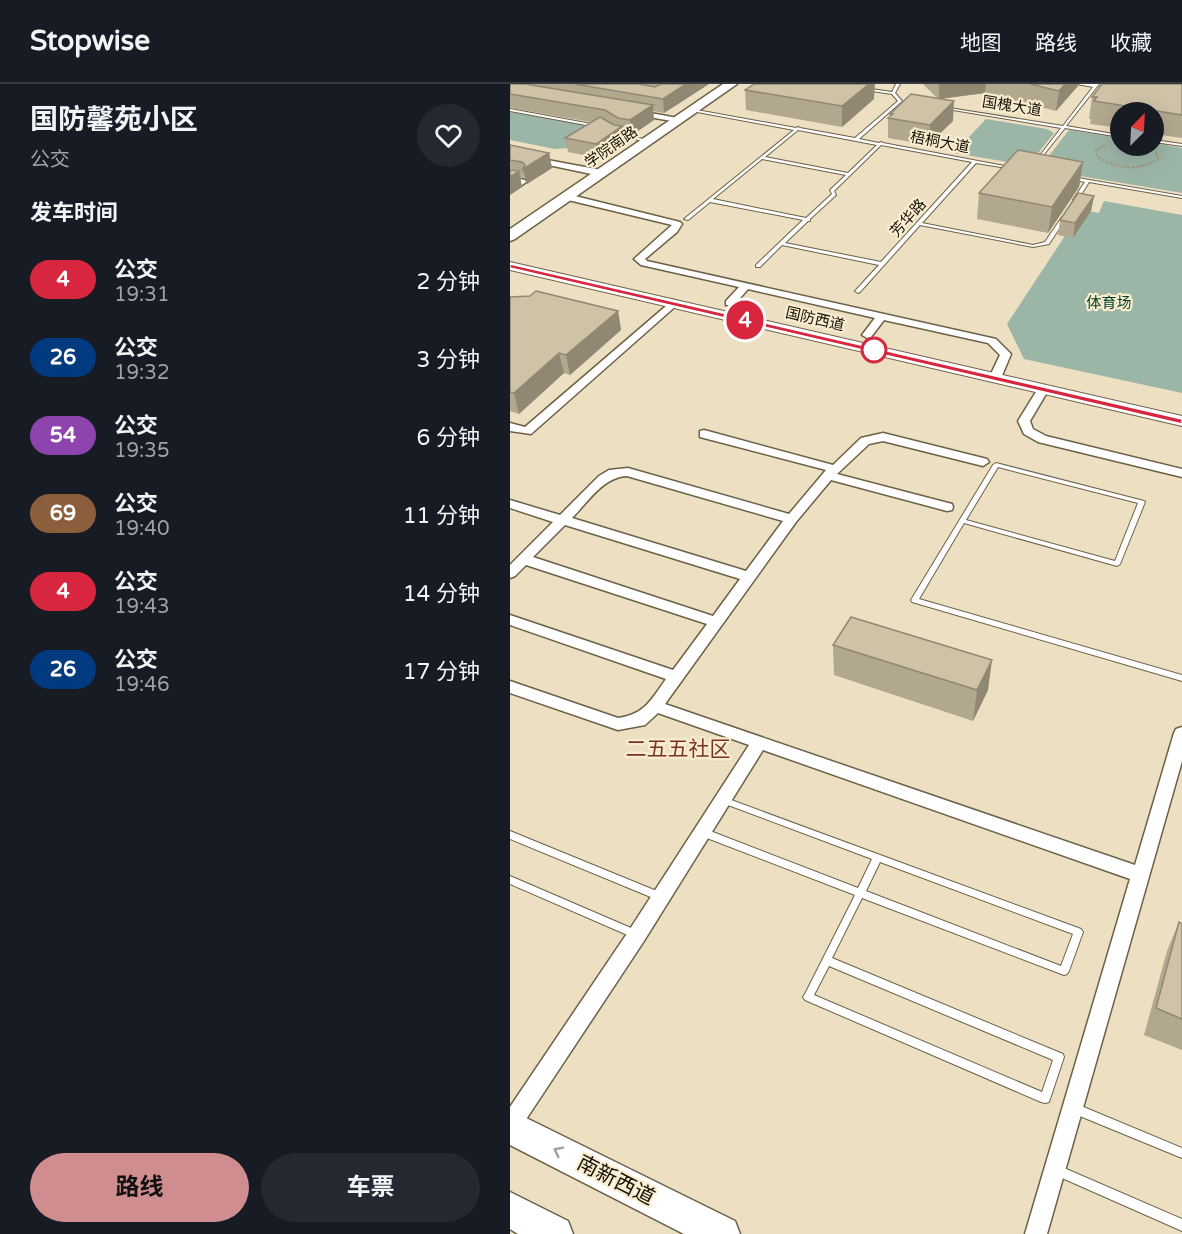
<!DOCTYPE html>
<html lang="zh">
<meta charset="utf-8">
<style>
:root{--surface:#171b24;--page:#242831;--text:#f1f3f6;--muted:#9ea1a6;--line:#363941;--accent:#cf8d90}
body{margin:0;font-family:"Varela Round","Noto Sans SC",sans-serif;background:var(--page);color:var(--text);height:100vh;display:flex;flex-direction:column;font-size:22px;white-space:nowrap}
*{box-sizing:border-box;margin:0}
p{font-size:20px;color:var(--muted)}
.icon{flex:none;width:33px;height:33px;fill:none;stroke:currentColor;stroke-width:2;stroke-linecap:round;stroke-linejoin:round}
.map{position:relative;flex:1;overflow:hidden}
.side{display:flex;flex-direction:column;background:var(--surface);width:510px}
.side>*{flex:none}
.badge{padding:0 12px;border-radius:20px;font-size:21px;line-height:39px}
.needle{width:39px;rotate:24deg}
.tools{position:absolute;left:600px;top:18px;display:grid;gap:12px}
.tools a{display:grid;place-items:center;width:54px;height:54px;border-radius:50%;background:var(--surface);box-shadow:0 6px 24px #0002;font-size:30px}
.map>.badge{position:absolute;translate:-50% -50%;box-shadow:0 0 0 3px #fff}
h2{padding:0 30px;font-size:22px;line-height:54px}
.round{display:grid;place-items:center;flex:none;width:63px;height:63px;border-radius:32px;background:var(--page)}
.head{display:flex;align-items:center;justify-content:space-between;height:102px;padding:0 30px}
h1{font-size:28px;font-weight:700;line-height:45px}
.action{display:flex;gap:12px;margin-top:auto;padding:12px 30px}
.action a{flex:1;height:69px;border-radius:36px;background:var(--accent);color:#111;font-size:24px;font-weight:700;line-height:69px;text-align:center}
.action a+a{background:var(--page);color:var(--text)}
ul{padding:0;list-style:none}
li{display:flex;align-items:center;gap:18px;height:78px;padding:0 30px}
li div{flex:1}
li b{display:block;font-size:22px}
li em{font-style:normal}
li .badge{min-width:66px;font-weight:700;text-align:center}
header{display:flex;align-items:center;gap:36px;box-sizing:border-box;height:84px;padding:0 30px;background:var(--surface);border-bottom:2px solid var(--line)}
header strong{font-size:28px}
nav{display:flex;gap:33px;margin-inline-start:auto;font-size:21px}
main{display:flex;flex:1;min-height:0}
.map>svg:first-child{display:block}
.green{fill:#9bb5a6}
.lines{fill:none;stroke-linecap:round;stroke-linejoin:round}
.service-casing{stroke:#6c6147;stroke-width:2}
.minor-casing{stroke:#6c6147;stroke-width:3}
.tertiary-casing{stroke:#6c6147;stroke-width:2}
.primary-casing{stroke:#6c6147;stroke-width:3}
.path{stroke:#a39982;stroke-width:2;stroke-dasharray:3 1.5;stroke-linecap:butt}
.service{fill:#fff;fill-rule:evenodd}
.minor{fill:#fff;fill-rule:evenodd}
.tertiary{fill:#fff;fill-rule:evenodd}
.primary{fill:#fff;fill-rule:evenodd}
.wall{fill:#b2a78f}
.shaded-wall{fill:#918874}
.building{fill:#cfc2a6;stroke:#918874;stroke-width:1.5}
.oneway{stroke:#a19f9c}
.line{fill:#d7263d;stroke:#fff;stroke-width:1.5}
.stop-dot{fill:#fff;stroke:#d7263d;stroke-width:3}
.labels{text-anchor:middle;stroke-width:4.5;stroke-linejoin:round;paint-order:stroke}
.far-street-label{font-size:15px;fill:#151007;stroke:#faedcf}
.far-park-label{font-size:15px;fill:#004329;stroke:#faedcf}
.quarter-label{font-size:21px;fill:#78322b;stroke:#faedcf}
.near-street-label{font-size:21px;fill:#151007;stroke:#faedcf}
</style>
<header>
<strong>Stopwise</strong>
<nav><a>地图</a><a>路线</a><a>收藏</a></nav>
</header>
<main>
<section class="side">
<div class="head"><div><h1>国防馨苑小区</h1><p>公交</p></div><a class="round"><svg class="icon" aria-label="heart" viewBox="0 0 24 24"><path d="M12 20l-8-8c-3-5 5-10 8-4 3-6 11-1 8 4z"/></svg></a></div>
<h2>发车时间</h2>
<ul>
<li><span class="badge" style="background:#d7263d;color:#fff">4</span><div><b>公交</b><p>19:31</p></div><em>2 分钟</em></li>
<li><span class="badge" style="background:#003b80;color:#fff">26</span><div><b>公交</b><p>19:32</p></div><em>3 分钟</em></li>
<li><span class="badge" style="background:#8e44ad;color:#fff">54</span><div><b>公交</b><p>19:35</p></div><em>6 分钟</em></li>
<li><span class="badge" style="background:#8b5e3c;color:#fff">69</span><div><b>公交</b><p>19:40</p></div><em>11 分钟</em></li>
<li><span class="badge" style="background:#d7263d;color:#fff">4</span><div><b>公交</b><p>19:43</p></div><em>14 分钟</em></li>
<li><span class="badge" style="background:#003b80;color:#fff">26</span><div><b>公交</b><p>19:46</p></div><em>17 分钟</em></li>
</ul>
<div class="action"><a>路线</a><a>车票</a></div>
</section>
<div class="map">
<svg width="672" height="1150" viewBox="0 0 672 1150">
<rect width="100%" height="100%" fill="#ecdfc2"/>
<!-- green -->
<path class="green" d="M 0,27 L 75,40 L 86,43 L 73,63 L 45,65 L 0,56 Z
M 476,35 L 537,45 L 544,49 L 521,78 L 509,80 L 444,69 Z
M 559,46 L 610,54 L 610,62 L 644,62 L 644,59 L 672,64 L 672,109 L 540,87 L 532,81 Z
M 594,117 L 672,131 L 672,309 L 514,275 L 497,240 L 572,126 L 589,129 Z"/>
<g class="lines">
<defs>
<path id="service" d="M 386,0 L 390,0 L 385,9 L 392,17 L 349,55 L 369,59 L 371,58 L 373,59 L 505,84 L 503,85 L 466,79 L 412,139 L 523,161 L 535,158 L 552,133 L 556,133 L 556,134 L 539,160 L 523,163 L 410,141 L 350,208 L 348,209 L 345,207 L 346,206 L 369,181 L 272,161 L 250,183 L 246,183 L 246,181 L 293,136 L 200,118 L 178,136 L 174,135 L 284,46 L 182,27 L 181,25 L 286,44 L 288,43 L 290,44 L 345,54 L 388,17 L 382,10 L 355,6 L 354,4 L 382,8 ZM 288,46 L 367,61 L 338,89 L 255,73 ZM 371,61 L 462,78 L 371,178 L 275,159 L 298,137 L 300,137 L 300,135 L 326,111 L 324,107 ZM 252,75 L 336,91 L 320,106 L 322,110 L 296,134 L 203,115 Z
M 567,0 L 589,0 L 556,42 L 610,51 L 610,53 L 555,44 L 527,79 L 525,78 L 551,44 L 431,24 L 433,23 L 553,42 L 583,3 Z
M 0,25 L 87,41 L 89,42 L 87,43 L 0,27 Z
M 106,49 L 138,56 L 140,57 L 138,58 L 105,51 L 104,50 Z
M 644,56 L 672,60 L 672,62 L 644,58 Z
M 562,93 L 672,112 L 672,114 L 579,98 L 567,117 L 565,117 L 563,116 L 575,98 L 560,95 L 560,94 Z
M 486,379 L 634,417 L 635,418 L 610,480 L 607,482 L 454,439 L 409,515 L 672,591 L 672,597 L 402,518 L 401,516 L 483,381 ZM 488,383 L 628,419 L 605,477 L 456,436 Z
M 213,713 L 571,845 L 573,848 L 559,887 L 557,890 L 554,891 L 352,814 L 322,874 L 553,970 L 554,973 L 539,1018 L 535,1019 L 531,1018 L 295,916 L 293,913 L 295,910 L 345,811 L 189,751 L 188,748 L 189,745 L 192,744 L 195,745 L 348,804 L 362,775 L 210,718 L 209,716 L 210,714 ZM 370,778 L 563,850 L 551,882 L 356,807 ZM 319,882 L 543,976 L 532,1008 L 304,911 Z
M 0,747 L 154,810 L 156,813 L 154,816 L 151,817 L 148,816 L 0,755 Z
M 0,792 L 128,847 L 130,850 L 128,853 L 125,854 L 122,853 L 0,800 Z
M 564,1019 L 672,1064 L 672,1074 L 560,1028 L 559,1024 L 560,1020 Z
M 547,1081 L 672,1135 L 672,1147 L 543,1090 L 542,1086 L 543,1082 Z"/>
<path id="minor" d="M 124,26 L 168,34 L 172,36 L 168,38 L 121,30 L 120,28 Z
M 0,69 L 91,86 L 95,89 L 91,92 L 0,73 Z
M 0,93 L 15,96 L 16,98 L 12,101 L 0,99 Z
M 57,110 L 170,138 L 172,140 L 167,148 L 135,175 L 137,177 L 486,255 L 501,270 L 491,294 L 485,297 L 479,294 L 490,271 L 478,259 L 374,236 L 361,253 L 357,254 L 352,251 L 365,234 L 238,205 L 224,221 L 216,221 L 216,217 L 229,203 L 131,181 L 124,175 L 162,141 L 54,115 L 54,111 Z
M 163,216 L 167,217 L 167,221 L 21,350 L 0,347 L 0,339 L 15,343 Z
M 533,302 L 539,305 L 520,337 L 523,345 L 536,352 L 672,385 L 672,393 L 528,358 L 514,350 L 508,337 L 529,303 Z
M 194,346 L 323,381 L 351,354 L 373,349 L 477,375 L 479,378 L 473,382 L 373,357 L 359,360 L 327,390 L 442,420 L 443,423 L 442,426 L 437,427 L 321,396 L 286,438 L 155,620 L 625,781 L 664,649 L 666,645 L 672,643 L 672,677 L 537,1150 L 515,1150 L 620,795 L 253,666 L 134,857 L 7,1049 L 0,1053 L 0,1023 L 120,845 L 239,661 L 148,629 L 135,641 L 108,646 L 0,609 L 0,597 L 108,634 C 135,630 141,616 156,595 L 0,541 L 0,531 L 163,586 L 197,540 L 16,481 L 5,492 L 0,494 L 0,481 L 43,438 L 0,424 L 0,416 L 50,431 L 89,392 L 99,386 L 118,384 L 279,430 L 316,386 L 190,353 L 190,347 ZM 117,392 L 273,437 L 236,487 L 62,434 C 78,418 93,393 117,392 ZM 55,441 L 230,495 L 203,532 L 23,473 Z"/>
<path id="tertiary" d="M 0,178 L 672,332 L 672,342 L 0,186 Z"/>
<path id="primary" d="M 213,0 L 227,0 L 5,155 L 0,157 L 0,145 Z
M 0,1026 L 225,1137 L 230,1150 L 174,1150 L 0,1061 Z
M 0,1108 L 58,1137 L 63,1150 L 8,1150 L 0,1145 Z"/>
</defs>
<!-- service casing -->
<use href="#service" class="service-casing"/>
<!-- minor casing -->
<use href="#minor" class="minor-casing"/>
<!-- tertiary casing -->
<use href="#tertiary" class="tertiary-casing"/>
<!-- primary casing -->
<use href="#primary" class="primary-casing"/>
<!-- path -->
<path class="path" d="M 595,61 L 586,66 L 587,73 C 606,84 629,88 648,75 L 646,68"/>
<!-- service -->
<use href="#service" class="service"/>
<!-- minor -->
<use href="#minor" class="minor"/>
<!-- tertiary -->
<use href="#tertiary" class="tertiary"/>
<!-- primary -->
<use href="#primary" class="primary"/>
</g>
<!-- wall -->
<path class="wall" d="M 0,0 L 199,0 L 154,29 L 143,27 L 144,36 L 122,51 L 113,50 L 114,56 L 88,74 L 58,68 L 55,54 L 81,38 L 0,24 Z
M 413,0 L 568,0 L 568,2 L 546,27 L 475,9 L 430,15 L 443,37 L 418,61 L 378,54 L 378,34 L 380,33 L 380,30 L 428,15 Z
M 672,0 L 672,54 L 644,50 L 644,28 L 610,28 L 610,44 L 580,40 L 581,35 L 579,35 L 582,13 Z
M 235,6 L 364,15 L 332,43 L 236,26 Z
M 0,61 L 39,69 L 42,84 L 17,100 L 15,94 L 10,93 L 12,103 L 0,111 Z
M 573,78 L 569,103 L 538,149 L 467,135 L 469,109 Z
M 584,112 L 581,127 L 563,154 L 548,151 L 550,136 Z
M 0,213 L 108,227 L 111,246 L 60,291 L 54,289 L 9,330 L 0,327 Z
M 323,561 L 478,606 L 463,637 L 324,591 Z
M 669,838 L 672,840 L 672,966 L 634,951 L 657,867 Z"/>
<!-- shaded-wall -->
<path class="shaded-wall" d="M 176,0 L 199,0 L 154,29 L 153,15 Z
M 359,0 L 365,0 L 364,15 L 332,43 L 332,22 Z
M 429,0 L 476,0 L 475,9 L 429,15 Z
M 555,0 L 568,0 L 568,2 L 546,27 L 549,7 Z
M 444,17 L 443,37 L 418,61 L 420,41 Z
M 143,21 L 144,36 L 122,51 L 120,36 Z
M 112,42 L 114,56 L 88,74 L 86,60 Z
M 39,69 L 42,84 L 17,100 L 13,85 Z
M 573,78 L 569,103 L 538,149 L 542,123 Z
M 9,87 L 12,103 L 0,111 L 0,93 Z
M 584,112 L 581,127 L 563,154 L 565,139 Z
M 108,227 L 111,246 L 60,291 L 56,271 Z
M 49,269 L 54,289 L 9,330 L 4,309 Z
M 482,576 L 478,606 L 463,637 L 467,606 Z"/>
<!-- building -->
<path class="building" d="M 0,0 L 15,0 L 143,21 L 120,36 L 108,34 L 95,26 L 0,10 Z
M 65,0 L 129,0 L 145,3 L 151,0 L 176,0 L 153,15 Z
M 244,0 L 359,0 L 332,22 L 235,6 Z
M 520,0 L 555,0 L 549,7 Z
M 592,0 L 672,0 L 672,31 L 584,17 L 587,13 L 582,13 Z
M 401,10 L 444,17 L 420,41 L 378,34 L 383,30 L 380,30 Z
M 90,33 L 104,41 L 112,42 L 86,60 L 55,54 Z
M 0,61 L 39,69 L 13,85 L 15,81 L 12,78 L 0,76 Z
M 508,66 L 573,78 L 542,123 L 469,109 Z
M 0,86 L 9,87 L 0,93 Z
M 568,109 L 584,112 L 565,139 L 550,136 Z
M 26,207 L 108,227 L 56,271 L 49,269 L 4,309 L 0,308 L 0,213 L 20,212 Z
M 341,533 L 482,576 L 467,606 L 323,561 Z
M 669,838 L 672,840 L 672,935 L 646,924 Z"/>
<!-- one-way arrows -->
<defs><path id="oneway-chevron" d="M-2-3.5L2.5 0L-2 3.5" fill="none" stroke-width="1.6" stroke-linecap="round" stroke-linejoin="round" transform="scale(1.5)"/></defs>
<use class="oneway" href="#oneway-chevron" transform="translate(48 1067) rotate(-153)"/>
<!-- line -->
<path class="line" d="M 0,180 L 672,335 L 672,340 L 0,184 Z"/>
<!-- markers -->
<circle class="stop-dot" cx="364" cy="266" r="12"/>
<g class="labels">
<!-- far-street labels -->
<g class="far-street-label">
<text transform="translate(502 22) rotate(9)" y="5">国槐大道</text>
<text transform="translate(430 58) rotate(11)" y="5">梧桐大道</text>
<text transform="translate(101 63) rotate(-35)" y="5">学院南路</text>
<text transform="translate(398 134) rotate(-48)" y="5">芳华路</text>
<text transform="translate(305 235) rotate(13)" y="5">国防西道</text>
</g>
<!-- far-park labels -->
<g class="far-park-label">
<text x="599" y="224">体育场</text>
</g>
<!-- quarter labels -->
<g class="quarter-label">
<text x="168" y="672">二五五社区</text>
</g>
<!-- near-street labels -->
<g class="near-street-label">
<text transform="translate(106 1096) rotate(27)" y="7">南新西道</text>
</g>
</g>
</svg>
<div class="tools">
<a><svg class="needle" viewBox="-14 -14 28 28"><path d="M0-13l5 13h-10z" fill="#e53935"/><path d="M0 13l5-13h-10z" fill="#9ea1a6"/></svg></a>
</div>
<b class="badge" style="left:235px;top:236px;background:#d7263d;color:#fff">4</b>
</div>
</main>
